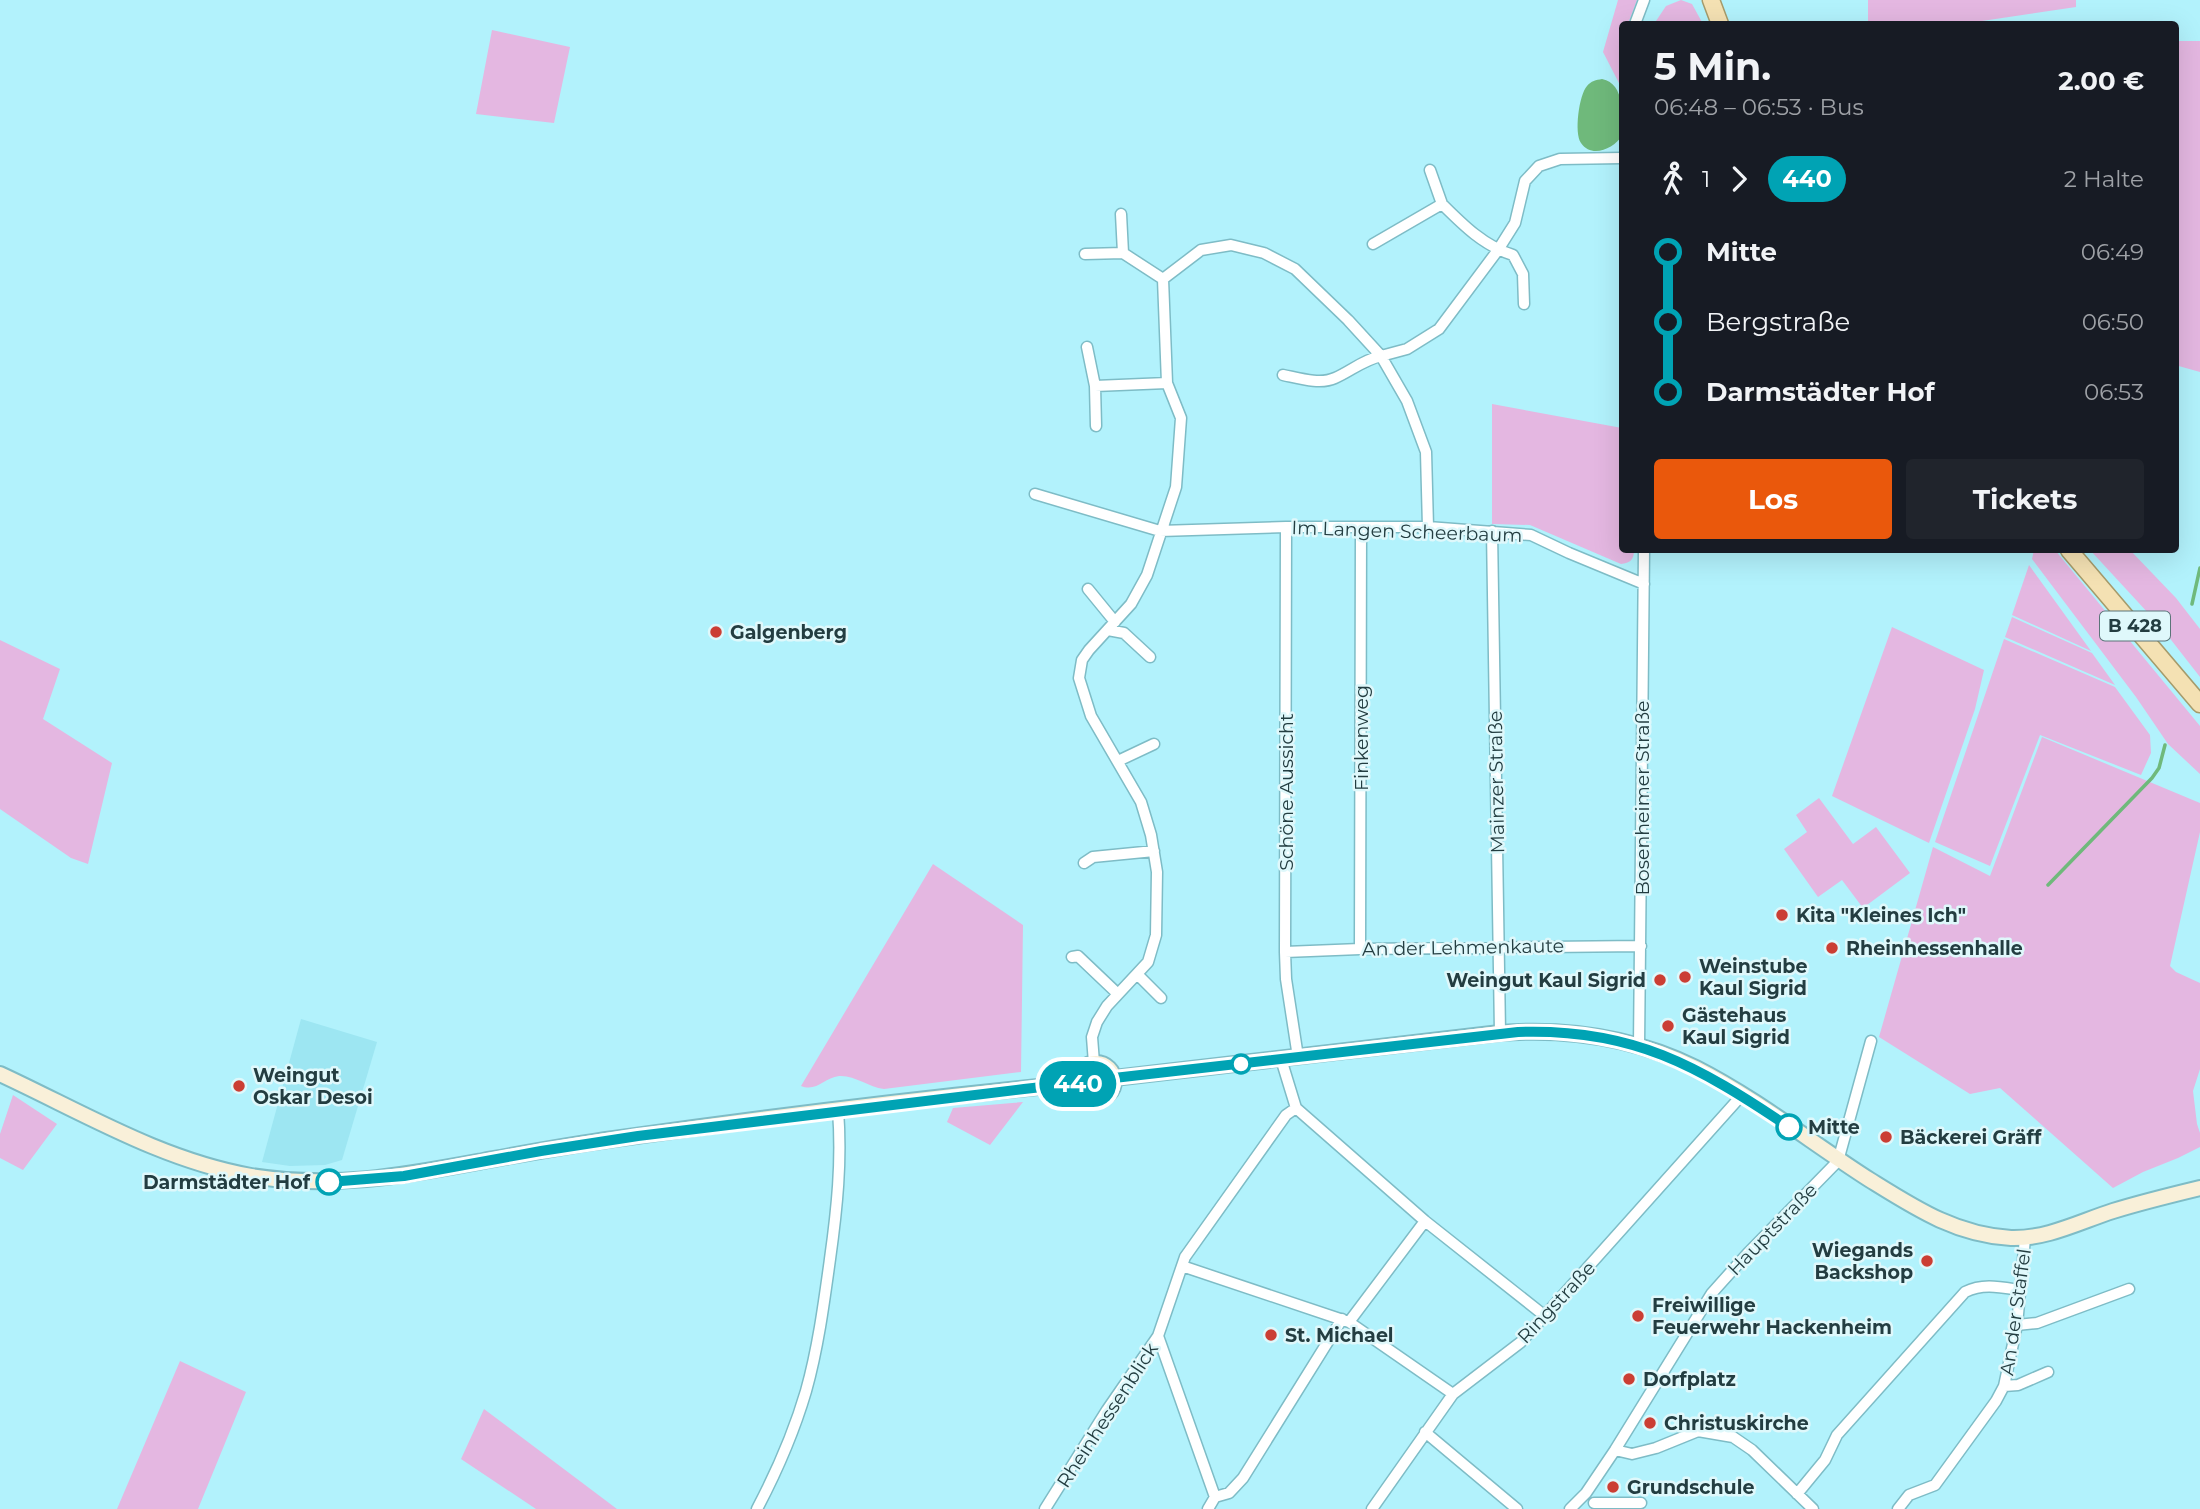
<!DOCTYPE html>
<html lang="de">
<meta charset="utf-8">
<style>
:root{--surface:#171b24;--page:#20242c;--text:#f1f3f6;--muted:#9ea1a6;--accent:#ea580c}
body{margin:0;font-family:Montserrat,sans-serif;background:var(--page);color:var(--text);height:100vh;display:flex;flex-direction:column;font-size:26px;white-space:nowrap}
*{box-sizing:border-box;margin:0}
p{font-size:23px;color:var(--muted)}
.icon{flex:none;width:38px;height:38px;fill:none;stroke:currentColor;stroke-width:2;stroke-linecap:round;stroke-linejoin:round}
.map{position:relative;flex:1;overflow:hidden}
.panel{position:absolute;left:1619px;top:21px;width:560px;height:532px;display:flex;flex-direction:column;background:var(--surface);border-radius:7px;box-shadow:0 7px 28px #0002}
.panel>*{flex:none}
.badge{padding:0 14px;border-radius:23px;font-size:24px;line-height:46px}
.map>.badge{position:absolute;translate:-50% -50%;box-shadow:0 0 0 4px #fff}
.legs{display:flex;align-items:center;gap:10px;height:77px;padding:0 35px;font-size:23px}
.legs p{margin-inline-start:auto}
.summary{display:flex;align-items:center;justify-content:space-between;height:119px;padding:0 35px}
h1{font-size:38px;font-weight:700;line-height:52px}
.action{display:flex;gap:14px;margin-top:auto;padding:14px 35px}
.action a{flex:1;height:80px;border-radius:7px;background:var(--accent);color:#fff;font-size:28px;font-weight:700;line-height:80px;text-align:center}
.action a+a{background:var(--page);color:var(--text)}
ul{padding:0 35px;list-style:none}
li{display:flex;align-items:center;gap:24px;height:70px;font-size:26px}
li i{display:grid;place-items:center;width:10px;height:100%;margin:0 9px;background:currentColor}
li i::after{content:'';width:18px;height:18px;margin:-9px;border:5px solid;border-radius:50%;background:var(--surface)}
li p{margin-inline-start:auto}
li:first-child i{background:linear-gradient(#0000 50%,currentColor 0)}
li:last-child i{background:linear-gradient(currentColor 50%,#0000 0)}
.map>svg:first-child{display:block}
.built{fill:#9de6f2}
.green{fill:#e4b7e1}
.water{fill:#6fb97b}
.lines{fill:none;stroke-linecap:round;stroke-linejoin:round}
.stream{stroke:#6fb97b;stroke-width:3.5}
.street-casing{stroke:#7ebcc6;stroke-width:13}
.secondary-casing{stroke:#7ebcc6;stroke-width:18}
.primary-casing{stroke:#a69b6b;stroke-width:19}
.street{stroke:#fff;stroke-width:10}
.secondary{stroke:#f9f0d9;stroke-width:14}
.primary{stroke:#f4e1b3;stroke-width:16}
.line-1-casing{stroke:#fff;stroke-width:16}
.line-1{stroke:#00a3b4;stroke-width:10}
.poi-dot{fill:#cb3e34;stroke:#dff8fb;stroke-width:2.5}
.stop-1-dot{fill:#fff;stroke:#00a3b4;stroke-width:3.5}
.labels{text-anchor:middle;stroke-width:5;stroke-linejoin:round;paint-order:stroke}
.shield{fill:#dff8fb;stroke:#5b7579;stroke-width:2}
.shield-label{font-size:18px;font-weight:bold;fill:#233d41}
.street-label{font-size:19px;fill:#233d41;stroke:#dff8fb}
.poi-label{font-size:19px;font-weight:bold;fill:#233d41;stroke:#dff8fb;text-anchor:start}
.stop-label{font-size:19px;font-weight:bold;fill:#233d41;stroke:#dff8fb;text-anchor:start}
</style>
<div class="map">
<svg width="2200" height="1509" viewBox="0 0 2200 1509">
<rect width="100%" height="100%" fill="#b2f2fc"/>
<!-- built -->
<path class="built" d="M 301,1019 L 377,1042 L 342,1160 L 325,1165 L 290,1166 L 262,1162 Z"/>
<!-- green -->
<path class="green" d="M 1618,0 L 1637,0 L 1628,24 L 1622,24 L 1622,89 L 1603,52 Z
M 1681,0 L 1692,4 L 1703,24 L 1654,24 L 1666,6 Z
M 1868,0 L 2076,0 L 2076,7 L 1962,24 L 1868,24 Z
M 492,30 L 570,47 L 554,123 L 476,114 Z
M 2175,41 L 2200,41 L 2200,372 L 2175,365 Z
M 1492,404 L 1622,428 L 1622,550 L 1634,550 C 1634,560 1630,563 1621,564 L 1530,525 L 1492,524 Z
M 2034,550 L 2055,550 L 2200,726 L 2200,774 L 2168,744 L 2136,697 L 2032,559 Z
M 2090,550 L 2130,550 L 2176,598 L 2200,629 L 2200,677 L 2161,627 Z
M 2029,565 L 2091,651 L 2012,615 Z
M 2012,617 L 2092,653 L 2115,685 L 2005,637 Z
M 1892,627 L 1984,670 L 1975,709 L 1929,843 L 1832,796 Z
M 2004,639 L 2115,687 L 2150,735 L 2151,753 L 2141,775 L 2040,735 L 1990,866 L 1935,842 Z
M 0,640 L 60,669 L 43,719 L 112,763 L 88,864 L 71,858 L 0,809 Z
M 2042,737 L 2200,803 L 2200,832 L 2170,966 L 2176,972 L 2200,983 L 2200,1069 L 2193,1091 L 2197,1124 L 2200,1133 L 2200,1147 L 2178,1158 L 2143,1172 L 2113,1188 L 2000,1088 L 1970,1094 L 1879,1037 L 1933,847 L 1990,876 Z
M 1819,798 L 1853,844 L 1876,827 L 1910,873 L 1863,908 L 1842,880 L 1818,897 L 1784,849 L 1807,832 L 1796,815 Z
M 933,864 L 1023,925 L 1021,1072 L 884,1089 C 868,1087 855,1075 839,1076 C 824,1078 817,1092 801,1086 Z
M 13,1095 L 57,1124 L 23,1170 L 0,1158 L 0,1134 Z
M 1023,1102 L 990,1145 L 947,1122 L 953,1108 Z
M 180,1361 L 246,1392 L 198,1509 L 117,1509 Z
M 484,1409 L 617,1509 L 536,1509 L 461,1459 Z"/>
<!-- water -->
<path class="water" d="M 1602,79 C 1626,84 1622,117 1622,136 C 1614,148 1592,159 1581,143 C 1574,133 1579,95 1587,86 C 1591,81 1596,80 1602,79 Z"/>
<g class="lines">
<!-- stream -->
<path class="stream" d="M 2192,604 L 2200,568
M 2048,885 L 2152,778 L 2159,768 L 2165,745"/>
<defs>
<path id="street" d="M 1635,24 L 1644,0
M 1430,170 L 1442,204
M 1121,214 L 1123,253 L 1163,279
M 1373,244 L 1442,204 C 1463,225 1484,246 1513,255 L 1523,274 L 1524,304
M 1085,254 L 1123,253
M 1087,347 L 1095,386 L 1167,383
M 1283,375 C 1298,378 1320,385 1335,378 C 1351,371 1363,360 1381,356 L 1407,401 L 1426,452 L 1428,527
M 1095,386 L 1096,426
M 1035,494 L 1160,531 L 1286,527 L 1428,527 L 1531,535 L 1569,553 L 1644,584
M 1286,527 L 1285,952 L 1286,979 L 1298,1057
M 1492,531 L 1500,1033
M 1088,589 L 1115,622
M 1108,630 L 1124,633 L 1150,657
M 1118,761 L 1154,744
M 1084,863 L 1093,857 L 1154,851
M 1360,949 L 1361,528
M 1285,952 L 1360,949 L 1641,946
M 1072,957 L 1078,956 L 1118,994
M 1137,974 L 1161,998
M 1639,1046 L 1644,550
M 1281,1059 L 1296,1108 L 1425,1221 L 1545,1316
M 1094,1063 L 1092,1037 L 1097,1022 L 1107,1006 L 1148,962 L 1156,935 L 1157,872 L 1151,835 L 1141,802 L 1091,716 L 1079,678 L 1082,660 L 1089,650 L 1131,604 L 1147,575 L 1176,487 L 1181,418 L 1167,383 L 1163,279 L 1201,250 L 1231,245 L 1264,253 L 1295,269 L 1348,320 L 1381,356 L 1407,349 L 1439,329 L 1498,250 L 1515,223 L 1525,181 L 1539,166 L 1560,159 L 1622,158
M 1182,1266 L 1349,1322 L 1453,1394
M 1349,1322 L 1425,1221
M 2017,1325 L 2037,1323 L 2129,1289
M 1158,1336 L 1215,1497 L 1208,1509
M 2004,1386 L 2018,1385 L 2048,1372
M 1425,1432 L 1517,1509
M 1615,1450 L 1632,1454 L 1656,1448 L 1698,1431 L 1733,1437 L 1752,1450 L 1813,1509
M 1797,1494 L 1825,1460 L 1837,1435 L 1965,1292 C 1983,1283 2000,1287 2020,1290
M 1215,1497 L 1229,1493 L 1243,1478 L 1342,1319
M 1594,1503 L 1641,1503
M 757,1509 C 777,1471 794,1432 806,1391 C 818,1348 824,1303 830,1259 C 837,1209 842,1161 838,1110
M 1045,1509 L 1107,1410 L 1158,1336 L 1185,1257 L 1286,1115 L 1296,1108
M 1372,1509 L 1453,1394 L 1521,1342 L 1742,1095
M 1570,1509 L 1586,1493 L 1615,1450 L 1712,1293 L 1747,1254 L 1838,1161 L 1871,1041
M 1898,1509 L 1909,1495 L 1935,1485 L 1996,1401 L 2004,1386 L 2017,1325 L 2025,1238"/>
<path id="secondary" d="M1078 1081a18 18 0 1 1 36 0a18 18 0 1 1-36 0Z
M 0,1074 C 82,1112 161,1160 251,1176 C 334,1189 402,1176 483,1161 C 527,1153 570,1145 614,1139 C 768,1117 923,1098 1078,1083
M 1114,1078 L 1500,1033 C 1567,1028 1635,1038 1696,1068 C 1757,1099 1812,1143 1870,1180 C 1915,1208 1956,1235 2011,1238 C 2047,1239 2079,1222 2113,1211 C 2142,1202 2171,1195 2200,1188"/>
<path id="primary" d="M 1711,0 L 1720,24
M 2069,550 L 2200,704"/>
</defs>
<!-- street casing -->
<use href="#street" class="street-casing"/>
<!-- secondary casing -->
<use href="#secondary" class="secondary-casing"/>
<!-- primary casing -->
<use href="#primary" class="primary-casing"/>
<!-- street -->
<use href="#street" class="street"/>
<!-- secondary -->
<use href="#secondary" class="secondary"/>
<!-- primary -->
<use href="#primary" class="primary"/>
</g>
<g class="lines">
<defs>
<path id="line-1" d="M 329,1182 L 404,1176 L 541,1151 L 638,1136 L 1024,1089 L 1078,1083 C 1086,1106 1113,1103 1114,1078 L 1518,1032 C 1633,1028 1698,1066 1789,1127"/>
</defs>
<!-- line-1 casing -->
<use href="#line-1" class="line-1-casing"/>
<!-- line-1 -->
<use href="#line-1" class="line-1"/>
</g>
<!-- markers -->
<g class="poi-dot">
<circle cx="716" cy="632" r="7"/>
<circle cx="1782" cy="915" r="7"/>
<circle cx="1832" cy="948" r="7"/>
<circle cx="1685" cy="977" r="7"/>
<circle cx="1660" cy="980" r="7"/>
<circle cx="1668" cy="1026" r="7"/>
<circle cx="239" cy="1086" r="7"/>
<circle cx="1886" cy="1137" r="7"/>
<circle cx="1927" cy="1261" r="7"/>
<circle cx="1638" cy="1316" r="7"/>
<circle cx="1271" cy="1335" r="7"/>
<circle cx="1629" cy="1379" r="7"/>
<circle cx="1650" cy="1423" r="7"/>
<circle cx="1613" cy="1487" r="7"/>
</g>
<g class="stop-1-dot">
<circle cx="1241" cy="1064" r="9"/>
<circle cx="1789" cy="1127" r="12"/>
<circle cx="329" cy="1182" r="12"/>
</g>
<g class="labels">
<!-- shield labels -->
<rect class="shield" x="2100" y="611.5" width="70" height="29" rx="5"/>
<g class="shield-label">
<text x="2135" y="632">B 428</text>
</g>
<!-- street labels -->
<g class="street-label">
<text transform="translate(1407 531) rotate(2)" y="7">Im Langen Scheerbaum</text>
<text transform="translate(1361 738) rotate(-90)" y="7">Finkenweg</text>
<text transform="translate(1496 782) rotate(-91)" y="7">Mainzer Straße</text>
<text transform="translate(1286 792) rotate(-90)" y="7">Schöne Aussicht</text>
<text transform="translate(1642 798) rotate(-90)" y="7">Bosenheimer Straße</text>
<text transform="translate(1463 947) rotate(-1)" y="7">An der Lehmenkaute</text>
<text transform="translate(1772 1229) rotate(-46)" y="7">Hauptstraße</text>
<text transform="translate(1556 1302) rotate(-47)" y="7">Ringstraße</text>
<text transform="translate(2015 1312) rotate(-82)" y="7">An der Staffel</text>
<text transform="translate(1107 1415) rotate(-57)" y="7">Rheinhessenblick</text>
</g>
<!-- poi labels -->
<g class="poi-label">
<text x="730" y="639">Galgenberg</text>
<text x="1796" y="922">Kita "Kleines Ich"</text>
<text x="1846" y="955">Rheinhessenhalle</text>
<text x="1699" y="973">Weinstube<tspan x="1699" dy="22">Kaul Sigrid</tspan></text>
<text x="1646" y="987" text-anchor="end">Weingut Kaul Sigrid</text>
<text x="1682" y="1022">Gästehaus<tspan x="1682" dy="22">Kaul Sigrid</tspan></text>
<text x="253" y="1082">Weingut<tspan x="253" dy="22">Oskar Desoi</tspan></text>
<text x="1900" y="1144">Bäckerei Gräff</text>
<text x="1913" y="1257" text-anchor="end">Wiegands<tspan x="1913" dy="22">Backshop</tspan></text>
<text x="1652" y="1312">Freiwillige<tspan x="1652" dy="22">Feuerwehr Hackenheim</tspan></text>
<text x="1285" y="1342">St. Michael</text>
<text x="1643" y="1386">Dorfplatz</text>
<text x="1664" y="1430">Christuskirche</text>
<text x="1627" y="1494">Grundschule</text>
</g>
<!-- stop labels -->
<g class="stop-label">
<text x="1808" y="1134">Mitte</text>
<text x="310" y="1189" text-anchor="end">Darmstädter Hof</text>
</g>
</g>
</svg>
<b class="badge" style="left:1078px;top:1084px;background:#00a3b4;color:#fff">440</b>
<section class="panel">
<div class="summary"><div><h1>5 Min.</h1><p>06:48 – 06:53 · Bus</p></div><b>2.00 €</b></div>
<div class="legs"><svg class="icon" aria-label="walk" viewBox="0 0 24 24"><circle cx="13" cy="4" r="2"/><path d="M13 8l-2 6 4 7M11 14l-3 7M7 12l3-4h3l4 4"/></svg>1<svg class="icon" aria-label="forward" viewBox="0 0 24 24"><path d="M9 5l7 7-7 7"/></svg><b class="badge" style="background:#00a3b4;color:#fff">440</b><p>2 Halte</p></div>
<ul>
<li><i style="color:#00a3b4"></i><b>Mitte</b><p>06:49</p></li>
<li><i style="color:#00a3b4"></i><span>Bergstraße</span><p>06:50</p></li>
<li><i style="color:#00a3b4"></i><b>Darmstädter Hof</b><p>06:53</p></li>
</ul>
<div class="action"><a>Los</a><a>Tickets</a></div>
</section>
</div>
